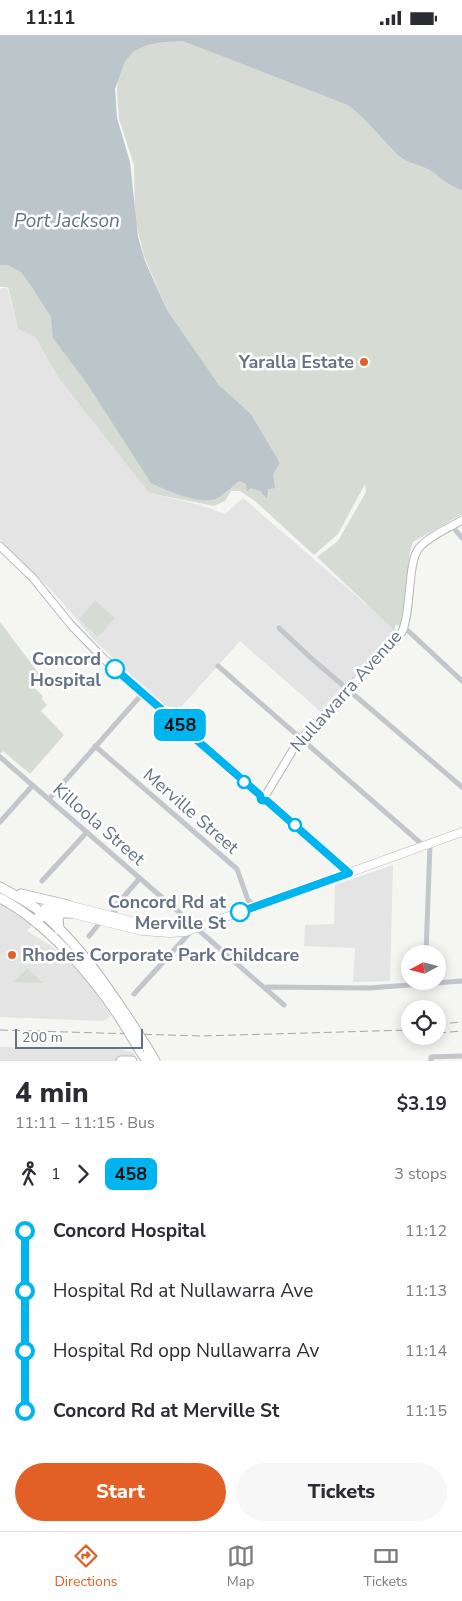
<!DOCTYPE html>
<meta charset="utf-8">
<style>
:root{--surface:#fff;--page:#f7f7f7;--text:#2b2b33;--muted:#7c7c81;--line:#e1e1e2;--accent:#e26025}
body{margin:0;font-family:"Nunito Sans",sans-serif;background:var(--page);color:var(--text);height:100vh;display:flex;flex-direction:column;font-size:19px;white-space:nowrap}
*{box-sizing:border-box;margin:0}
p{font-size:16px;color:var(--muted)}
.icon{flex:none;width:28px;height:28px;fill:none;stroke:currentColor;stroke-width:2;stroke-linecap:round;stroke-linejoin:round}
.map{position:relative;height:1026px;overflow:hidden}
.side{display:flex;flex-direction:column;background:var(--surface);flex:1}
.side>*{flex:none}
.badge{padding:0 10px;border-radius:8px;font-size:18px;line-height:32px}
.needle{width:32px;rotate:263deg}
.fabs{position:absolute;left:401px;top:910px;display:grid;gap:10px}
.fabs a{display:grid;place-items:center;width:45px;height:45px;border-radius:50%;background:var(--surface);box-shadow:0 2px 12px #0003;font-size:25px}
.scale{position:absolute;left:15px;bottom:12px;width:128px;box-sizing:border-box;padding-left:5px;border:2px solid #647383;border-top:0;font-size:14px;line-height:18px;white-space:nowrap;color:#647383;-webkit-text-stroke:4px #fff;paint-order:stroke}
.map>.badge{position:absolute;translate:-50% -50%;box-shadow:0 0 0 2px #fff}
.legs{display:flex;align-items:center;gap:8px;height:55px;padding:0 15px;font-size:16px}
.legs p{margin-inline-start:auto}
.headline{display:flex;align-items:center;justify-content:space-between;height:85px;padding:0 15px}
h1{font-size:28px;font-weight:800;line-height:38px}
.action{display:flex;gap:10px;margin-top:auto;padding:10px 15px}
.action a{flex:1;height:58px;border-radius:30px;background:var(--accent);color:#fff;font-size:20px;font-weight:800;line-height:58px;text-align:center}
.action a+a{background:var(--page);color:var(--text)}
ul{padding:0 15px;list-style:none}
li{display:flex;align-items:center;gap:18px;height:60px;font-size:19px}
li i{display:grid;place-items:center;width:8px;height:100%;margin:0 6px;background:currentColor}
li i::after{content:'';width:12px;height:12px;margin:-6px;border:4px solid;border-radius:50%;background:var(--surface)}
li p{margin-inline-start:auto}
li:first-child i{background:linear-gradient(#0000 50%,currentColor 0)}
li:last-child i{background:linear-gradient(currentColor 50%,#0000 0)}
.status{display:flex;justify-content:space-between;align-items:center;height:35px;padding:0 25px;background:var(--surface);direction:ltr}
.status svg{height:14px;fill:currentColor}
.tab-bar{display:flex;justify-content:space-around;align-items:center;height:70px;border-top:1px solid var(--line);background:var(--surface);font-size:14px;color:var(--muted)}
.tab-bar a{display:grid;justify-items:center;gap:2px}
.tab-bar .selected{color:var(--accent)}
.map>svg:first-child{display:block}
.built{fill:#e3e4e3}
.green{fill:#d6dcd3}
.water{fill:#bbc5ca}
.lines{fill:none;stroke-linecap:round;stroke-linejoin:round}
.secondary-casing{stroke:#b3b8bd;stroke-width:9}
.primary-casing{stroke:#b4b8bc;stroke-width:9}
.highway-casing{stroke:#b4b7ba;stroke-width:11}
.street{stroke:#c3c6ca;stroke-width:5}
.secondary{stroke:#fff;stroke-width:7}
.primary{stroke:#fff;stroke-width:8}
.highway{stroke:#fff;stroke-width:9}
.rail{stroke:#a1a7ad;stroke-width:1;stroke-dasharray:8 4;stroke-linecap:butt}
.highway-bridge-casing{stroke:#b4b7ba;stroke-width:11;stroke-linecap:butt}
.highway-bridge{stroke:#fff;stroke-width:9}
.line-1-casing{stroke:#fff;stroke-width:11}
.line-1{stroke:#00b5ef;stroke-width:8}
.poi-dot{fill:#e26025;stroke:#fff;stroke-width:2}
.stop-1-dot{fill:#fff;stroke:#00b5ef;stroke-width:2.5}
.labels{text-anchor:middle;stroke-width:5;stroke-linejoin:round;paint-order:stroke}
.poi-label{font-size:18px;font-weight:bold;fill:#647383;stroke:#fff;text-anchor:end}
.stop-label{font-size:18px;font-weight:bold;fill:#647383;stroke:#fff;text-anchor:end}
.street-label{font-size:18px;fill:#647383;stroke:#fff}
.water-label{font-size:19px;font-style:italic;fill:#60757f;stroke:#fff}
</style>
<div class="status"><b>11:11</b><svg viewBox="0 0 49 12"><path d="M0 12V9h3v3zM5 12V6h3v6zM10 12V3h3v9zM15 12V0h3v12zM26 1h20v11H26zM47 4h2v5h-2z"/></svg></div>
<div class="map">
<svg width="462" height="1026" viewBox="0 0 462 1026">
<rect width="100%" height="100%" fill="#f5f5f2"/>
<!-- built -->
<path class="built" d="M 7,252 L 18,294 L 35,302 L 60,345 L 149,458 L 200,470 L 225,479 L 243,463 L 397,596 L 320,676 L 240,606 L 174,680 L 94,605 L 55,559 L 0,504 L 0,254 Z
M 393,830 L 390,946 L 353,947 L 355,913 L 304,911 L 305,890 L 334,889 L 335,850 Z
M 0,869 L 30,889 L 31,892 L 27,896 L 50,910 L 69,927 L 89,949 L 111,981 L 103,986 L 0,982 Z
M 0,1012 L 117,1014 L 133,1017 L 138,1026 L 0,1026 Z"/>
<!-- green -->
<path class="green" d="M 207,0 L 361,64 L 462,150 L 462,479 L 413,507 L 410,517 L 401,593 L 396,589 L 394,595 L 317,522 L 338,506 L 366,457 L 365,449 L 338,499 L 314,520 L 255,466 L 240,456 L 231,456 L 225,466 L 214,471 L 149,458 L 60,345 L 35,302 L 18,294 L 8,252 L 0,252 L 0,224 L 25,235 L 225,456 L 240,446 L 249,448 L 268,462 L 272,438 L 280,428 L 251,379 L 219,350 L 167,275 L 144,221 L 135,184 L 134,130 L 119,84 L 117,57 L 118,32 L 127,10 Z
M 95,565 L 115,583 L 98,602 L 79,584 Z
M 0,587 L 40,640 L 32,651 L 43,661 L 42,664 L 47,670 L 41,676 L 64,700 L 30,739 L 3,716 L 0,719 Z
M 27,933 L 43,948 L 14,947 Z"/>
<!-- water -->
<path class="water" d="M 0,0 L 462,0 L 462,155 C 449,151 443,144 433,137 C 423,129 409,130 398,120 C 381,103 368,85 348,70 L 183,6 L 163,7 L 147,10 L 134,16 L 125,26 L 115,54 L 117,83 L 130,127 L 138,202 L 145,226 L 167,275 L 219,350 L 251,379 L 280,428 L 273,439 L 275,453 L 269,454 L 267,463 L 260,456 L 251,453 L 247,456 L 246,449 L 240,446 C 232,451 223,461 215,464 C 199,470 166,455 151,448 L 88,350 L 53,303 L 51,282 L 30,249 L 21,237 L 8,230 L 0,230 Z"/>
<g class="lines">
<defs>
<path id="secondary" d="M 0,511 L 33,543 L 71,590 L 104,624 L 260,760
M 267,758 L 297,708 L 402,597 C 412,575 407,528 419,513 C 429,501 449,493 462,485
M 260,760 L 261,765 L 267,766 L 349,838"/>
<path id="primary" d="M 38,882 L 45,873 L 64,869 L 147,890 L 195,892
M 36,888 L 44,880 L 61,876 L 142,896 L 170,898 L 185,897 L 462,797"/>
<path id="highway" d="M 0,852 C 12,859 25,865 37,874 C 74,903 102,944 128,983
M 21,859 L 68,870
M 0,863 C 46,887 92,940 120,983
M 59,895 L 58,882 L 62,878 L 72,878
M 139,1014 L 147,1026
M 148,1014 L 155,1026
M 121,1026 L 132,1026"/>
</defs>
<!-- secondary casing -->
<use href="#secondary" class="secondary-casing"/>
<!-- primary casing -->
<use href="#primary" class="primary-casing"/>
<!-- highway casing -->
<use href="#highway" class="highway-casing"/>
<!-- street -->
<path class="street" d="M 452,491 L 462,503
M 404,592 L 462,646
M 279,593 L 311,623 L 462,752
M 218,631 L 424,811
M 95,711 L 237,834 L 248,865 L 255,871
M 0,722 L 180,878
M 49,764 L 143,658
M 0,787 L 33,750
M 42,846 L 87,797
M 118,883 L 113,874 L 140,843
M 89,901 L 103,884
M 426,919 L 430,809
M 267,952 L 370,953 L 462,946
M 134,959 L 195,892 L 284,970
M 431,1026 L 431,1022 L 462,1021"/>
<!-- secondary -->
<use href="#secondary" class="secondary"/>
<!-- primary -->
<use href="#primary" class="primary"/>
<!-- highway -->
<use href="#highway" class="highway"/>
<!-- rail -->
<path class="rail" d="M 438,989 L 462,987
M 0,995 L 201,1001 L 410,995
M 438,998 L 462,996"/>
<defs>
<path id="highway-bridge" d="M 120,983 L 139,1014
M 128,983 L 148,1014"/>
</defs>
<!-- highway-bridge casing -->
<use href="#highway-bridge" class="highway-bridge-casing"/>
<!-- highway-bridge -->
<use href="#highway-bridge" class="highway-bridge"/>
</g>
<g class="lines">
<defs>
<path id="line-1" d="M 115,634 L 260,760 L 261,765 L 267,766 L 349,838 L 240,877"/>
</defs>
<!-- line-1 casing -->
<use href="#line-1" class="line-1-casing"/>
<!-- line-1 -->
<use href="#line-1" class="line-1"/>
</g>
<!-- markers -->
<g class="poi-dot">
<circle cx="364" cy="327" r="5"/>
<circle cx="12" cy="920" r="5"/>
</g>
<g class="stop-1-dot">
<circle cx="115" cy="634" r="9"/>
<circle cx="244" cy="747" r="6"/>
<circle cx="295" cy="790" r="6"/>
<circle cx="240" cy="877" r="9"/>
</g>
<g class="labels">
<!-- poi labels -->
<g class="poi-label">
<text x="354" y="333">Yaralla Estate</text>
<text x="22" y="926" text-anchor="start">Rhodes Corporate Park Childcare</text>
</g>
<!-- stop labels -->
<g class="stop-label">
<text x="101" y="630">Concord<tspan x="101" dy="21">Hospital</tspan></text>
<text x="226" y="873">Concord Rd at<tspan x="226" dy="21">Merville St</tspan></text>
</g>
<!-- street labels -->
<g class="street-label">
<text transform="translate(346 656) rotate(-48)" y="6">Nullawarra Avenue</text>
<text transform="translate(191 776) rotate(41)" y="6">Merville Street</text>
<text transform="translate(99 789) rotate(41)" y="6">Killoola Street</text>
</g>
<!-- water labels -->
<g class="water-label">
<text x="67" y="192">Port Jackson</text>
</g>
</g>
</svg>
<div class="fabs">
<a><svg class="needle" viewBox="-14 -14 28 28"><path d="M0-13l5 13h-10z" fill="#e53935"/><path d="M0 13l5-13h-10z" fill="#7c7c81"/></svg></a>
<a><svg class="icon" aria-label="locate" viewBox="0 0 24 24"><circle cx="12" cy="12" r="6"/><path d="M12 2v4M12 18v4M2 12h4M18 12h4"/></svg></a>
</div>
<div class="scale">200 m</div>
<b class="badge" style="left:180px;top:690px;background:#00b5ef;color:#111">458</b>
</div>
<section class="side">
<div class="headline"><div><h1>4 min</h1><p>11:11 – 11:15 · Bus</p></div><b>$3.19</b></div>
<div class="legs"><svg class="icon" aria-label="walk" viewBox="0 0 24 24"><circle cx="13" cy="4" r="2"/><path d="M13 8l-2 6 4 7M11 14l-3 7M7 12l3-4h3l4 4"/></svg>1<svg class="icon" aria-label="forward" viewBox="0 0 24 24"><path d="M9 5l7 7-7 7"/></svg><b class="badge" style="background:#00b5ef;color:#111">458</b><p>3 stops</p></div>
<ul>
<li><i style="color:#00b5ef"></i><b>Concord Hospital</b><p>11:12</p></li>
<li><i style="color:#00b5ef"></i><span>Hospital Rd at Nullawarra Ave</span><p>11:13</p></li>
<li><i style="color:#00b5ef"></i><span>Hospital Rd opp Nullawarra Av</span><p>11:14</p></li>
<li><i style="color:#00b5ef"></i><b>Concord Rd at Merville St</b><p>11:15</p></li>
</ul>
<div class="action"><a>Start</a><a>Tickets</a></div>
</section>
<nav class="tab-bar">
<a class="selected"><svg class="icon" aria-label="directions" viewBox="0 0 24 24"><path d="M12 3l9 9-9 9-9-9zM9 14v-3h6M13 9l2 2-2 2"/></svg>Directions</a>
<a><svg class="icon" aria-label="map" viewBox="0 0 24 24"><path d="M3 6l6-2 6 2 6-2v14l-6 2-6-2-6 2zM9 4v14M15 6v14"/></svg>Map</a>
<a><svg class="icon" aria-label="tickets" viewBox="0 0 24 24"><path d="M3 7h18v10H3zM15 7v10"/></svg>Tickets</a>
</nav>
